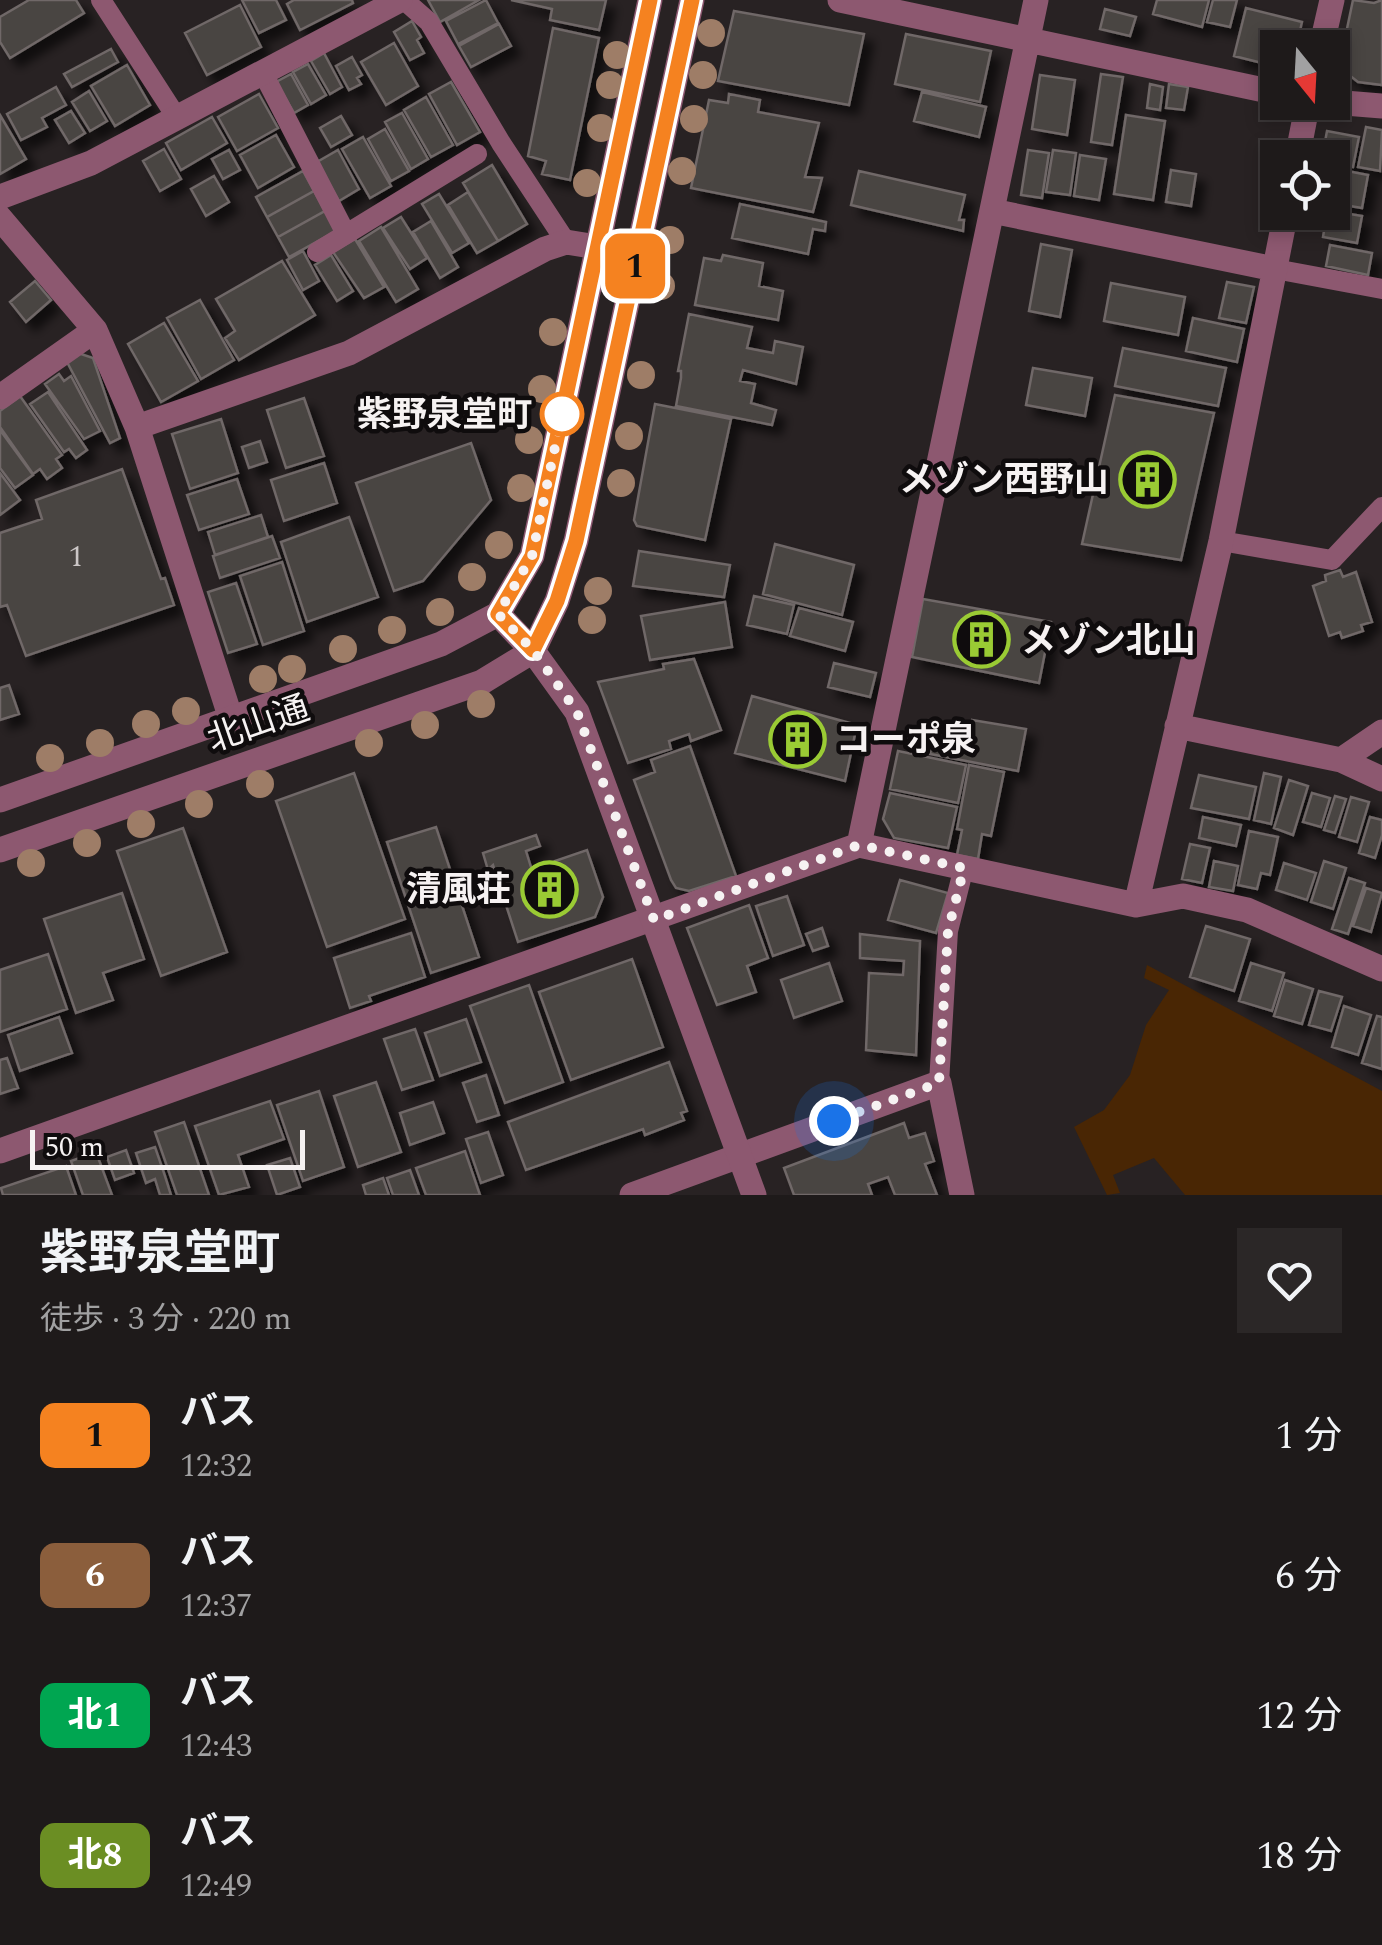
<!DOCTYPE html>
<html lang="ja">
<meta charset="utf-8">
<style>
:root{--surface:#1e1a1a;--page:#2b2727;--text:#f1f3f6;--muted:#a1a1a2;--line:#3c3839}
body{margin:0;font-family:Spectral,"Noto Sans JP",serif;background:var(--page);color:var(--text);height:100vh;display:flex;flex-direction:column;font-size:38px;white-space:nowrap}
*{box-sizing:border-box;margin:0}
p{font-size:32px;color:var(--muted)}
.icon{flex:none;width:55px;height:55px;fill:none;stroke:currentColor;stroke-width:2;stroke-linecap:round;stroke-linejoin:round}
.map{position:relative;height:1195px;overflow:hidden}
.drawer{display:flex;flex-direction:column;background:var(--surface);flex:1}
.drawer>*{flex:none}
.badge{padding:0 20px;border-radius:15px;font-size:35px;line-height:65px}
.needle{width:65px;rotate:162deg}
.buttons{position:absolute;left:1260px;top:30px;display:grid;gap:20px}
.buttons a{display:grid;place-items:center;width:90px;height:90px;border-radius:0px;background:var(--surface);box-shadow:0 5px 15px #0003,0 0 0 2px var(--line);font-size:50px}
.scale{position:absolute;left:30px;bottom:25px;width:275px;box-sizing:border-box;padding-left:10px;border:5px solid #f6f2f2;border-top:0;font-size:28px;line-height:35px;white-space:nowrap;color:#f6f2f2;-webkit-text-stroke:8px #0f0c0d;paint-order:stroke}
.you{position:absolute;width:50px;height:50px;margin:-25px;border:8px solid #fff;border-radius:50%;background:#1a73e8;box-shadow:0 0 0 15px #1a73e833}
.map>.badge{position:absolute;translate:-50% -50%;box-shadow:0 0 0 5px #fff}
.round{display:grid;place-items:center;flex:none;width:105px;height:105px;border-radius:0px;background:var(--page)}
.summary{display:flex;align-items:center;justify-content:space-between;height:170px;padding:0 40px}
h1{font-size:48px;font-weight:700;line-height:75px}
ul{padding:0;list-style:none}
li{display:flex;align-items:center;gap:30px;height:140px;padding:0 40px}
li div{flex:1}
li b{display:block;font-size:38px}
li em{font-style:normal}
li .badge{min-width:110px;font-weight:700;text-align:center}
.map>svg:first-child{display:block}
.green{fill:#492604}
.building{fill:#4a4442;stroke:#6f6867;stroke-width:2.5;filter:url(#shadow)}
.lines{fill:none;stroke-linecap:round;stroke-linejoin:round}
.service{stroke:#8d5870;stroke-width:20}
.minor{stroke:#8d5870;stroke-width:25}
.tertiary{stroke:#8d5870;stroke-width:25}
.tree{fill:#9e7d67}
.line-casing{stroke:#fff;stroke-width:22}
.line{stroke:#f58220;stroke-width:15}
.walk{stroke:#f6f2f2;stroke-width:10;stroke-dasharray:0 18}
.stop-dot{fill:#fff;stroke:#f58220;stroke-width:5}
.labels{text-anchor:middle;stroke-width:9;stroke-linejoin:round;paint-order:stroke}
.number-label{font-size:30px;fill:#cbc6c6}
.stop-label{font-size:35px;font-weight:bold;fill:#f6f2f2;stroke:#0f0c0d;text-anchor:end}
.poi-label{font-size:35px;font-weight:bold;fill:#f6f2f2;stroke:#0f0c0d;text-anchor:end}
.street-label{font-size:35px;fill:#f6f2f2;stroke:#0f0c0d}
</style>
<div class="map">
<svg width="1382" height="1195" viewBox="0 0 1382 1195">
<defs>
<filter id="shadow"><feDropShadow dx="9" dy="9" stdDeviation="5" flood-color="#0009"/></filter>
</defs>
<rect width="100%" height="100%" fill="#282223"/>
<!-- green -->
<path class="green" d="M 1147,965 L 1382,1091 L 1382,1195 L 1185,1195 L 1154,1158 L 1113,1175 L 1120,1193 L 1107,1195 L 1074,1127 L 1104,1110 L 1130,1075 L 1146,1025 L 1169,990 L 1144,978 Z"/>
<!-- building -->
<path class="building" d="M 29,0 L 76,0 L 84,13 L 10,58 L 0,42 L 0,17 Z
M 242,0 L 276,0 L 286,20 L 259,33 Z
M 294,0 L 352,0 L 353,3 L 300,30 L 287,4 Z
M 428,0 L 479,0 L 440,22 Z
M 486,0 L 498,23 L 458,44 L 446,21 Z
M 511,0 L 606,0 L 599,30 L 550,20 L 552,9 Z
M 1157,0 L 1209,0 L 1202,27 L 1153,14 Z
M 1213,0 L 1237,0 L 1230,27 L 1207,22 Z
M 1353,0 L 1374,3 L 1382,0 L 1382,85 L 1358,82 L 1339,67 Z
M 240,5 L 261,47 L 207,75 L 185,33 Z
M 1246,8 L 1302,22 L 1296,48 L 1278,48 L 1278,67 L 1234,56 Z
M 1105,9 L 1136,17 L 1130,36 L 1100,29 Z
M 734,11 L 864,34 L 849,105 L 718,81 Z
M 412,21 L 421,37 L 417,40 L 424,53 L 410,60 L 394,32 Z
M 499,24 L 511,46 L 471,67 L 459,46 Z
M 553,28 L 599,38 L 570,180 L 542,174 L 546,161 L 528,156 Z
M 906,34 L 991,51 L 980,102 L 895,84 Z
M 394,43 L 418,86 L 386,105 L 361,62 Z
M 111,49 L 118,62 L 72,87 L 64,74 Z
M 324,53 L 342,87 L 330,94 L 311,61 Z
M 352,57 L 362,75 L 357,78 L 361,84 L 349,90 L 336,66 Z
M 308,64 L 326,95 L 311,104 L 293,72 Z
M 127,65 L 150,105 L 115,126 L 91,86 Z
M 291,74 L 308,105 L 294,113 L 276,82 Z
M 1101,74 L 1123,77 L 1112,145 L 1091,142 Z
M 1040,75 L 1075,80 L 1067,135 L 1032,129 Z
M 451,82 L 480,132 L 457,145 L 429,94 Z
M 1150,84 L 1163,87 L 1160,110 L 1147,108 Z
M 1169,84 L 1188,87 L 1184,110 L 1166,108 Z
M 56,87 L 66,105 L 42,118 L 47,127 L 21,140 L 7,114 Z
M 89,91 L 107,121 L 90,131 L 72,102 Z
M 922,92 L 986,107 L 979,137 L 914,121 Z
M 259,94 L 278,128 L 237,151 L 218,117 Z
M 729,94 L 760,100 L 758,112 L 819,123 L 805,177 L 822,178 L 813,212 L 691,188 L 709,100 L 728,103 Z
M 426,97 L 453,145 L 431,157 L 404,110 Z
M 71,111 L 85,133 L 69,143 L 55,120 Z
M 402,113 L 428,159 L 411,169 L 385,122 Z
M 0,115 L 26,159 L 0,174 Z
M 1126,115 L 1165,121 L 1153,200 L 1114,194 Z
M 341,116 L 352,135 L 331,147 L 320,128 Z
M 212,117 L 227,143 L 181,170 L 166,143 Z
M 1366,127 L 1382,130 L 1380,171 L 1358,167 Z
M 385,129 L 409,171 L 391,181 L 368,139 Z
M 1327,131 L 1359,137 L 1353,167 L 1332,163 L 1332,158 L 1322,158 Z
M 276,135 L 294,167 L 258,188 L 240,155 Z
M 363,137 L 391,186 L 370,198 L 342,149 Z
M 164,149 L 181,179 L 160,191 L 143,161 Z
M 229,150 L 240,170 L 223,179 L 212,159 Z
M 338,150 L 359,189 L 339,201 L 317,162 Z
M 1028,150 L 1049,153 L 1042,198 L 1021,195 Z
M 1053,150 L 1076,153 L 1070,195 L 1046,192 Z
M 1080,155 L 1106,159 L 1099,200 L 1074,196 Z
M 492,165 L 527,224 L 498,241 L 463,183 Z
M 1332,168 L 1368,175 L 1362,208 L 1332,203 Z
M 1171,170 L 1196,174 L 1191,206 L 1166,202 Z
M 303,171 L 314,191 L 267,217 L 256,197 Z
M 859,171 L 965,195 L 959,220 L 964,220 L 963,231 L 851,205 Z
M 214,176 L 229,202 L 206,216 L 191,189 Z
M 314,191 L 325,211 L 278,237 L 267,217 Z
M 468,192 L 498,241 L 477,253 L 448,205 Z
M 439,194 L 469,243 L 452,253 L 422,204 Z
M 740,204 L 826,222 L 825,231 L 813,229 L 808,254 L 732,238 Z
M 325,211 L 336,231 L 289,257 L 278,237 Z
M 1332,211 L 1362,216 L 1357,243 L 1323,237 L 1327,212 Z
M 401,217 L 427,258 L 410,269 L 383,228 Z
M 431,221 L 458,267 L 440,278 L 413,232 Z
M 381,227 L 418,289 L 396,302 L 359,241 Z
M 355,239 L 384,287 L 364,298 L 333,252 Z
M 1041,244 L 1072,250 L 1060,317 L 1029,311 Z
M 1330,245 L 1372,253 L 1368,275 L 1326,266 Z
M 303,251 L 319,281 L 303,290 L 287,260 Z
M 331,255 L 353,291 L 337,301 L 315,265 Z
M 723,255 L 763,263 L 759,286 L 783,291 L 778,320 L 695,305 L 704,258 L 721,261 Z
M 282,261 L 315,315 L 239,360 L 225,338 L 235,331 L 216,299 Z
M 35,281 L 51,300 L 26,322 L 10,302 Z
M 1227,282 L 1254,287 L 1246,323 L 1219,318 Z
M 1111,283 L 1185,297 L 1178,335 L 1104,321 Z
M 200,300 L 234,360 L 201,379 L 167,318 Z
M 689,314 L 752,327 L 747,348 L 773,353 L 775,341 L 803,347 L 796,384 L 743,370 L 740,381 L 755,384 L 751,403 L 776,410 L 772,425 L 676,406 L 681,378 L 681,371 L 678,371 Z
M 1193,318 L 1244,329 L 1237,362 L 1186,351 Z
M 164,323 L 198,381 L 161,402 L 128,344 Z
M 1123,348 L 1226,368 L 1218,406 L 1115,386 Z
M 78,353 L 93,358 L 120,438 L 110,443 L 67,362 Z
M 1033,368 L 1092,378 L 1085,416 L 1026,405 Z
M 59,374 L 64,381 L 71,376 L 100,431 L 84,439 L 45,384 Z
M 48,392 L 87,450 L 76,458 L 69,449 L 64,452 L 30,404 Z
M 1115,395 L 1214,413 L 1181,560 L 1082,544 Z
M 20,396 L 62,455 L 56,459 L 62,468 L 47,479 L 40,469 L 33,474 L 0,427 L 0,411 Z
M 304,398 L 324,456 L 286,468 L 267,410 Z
M 655,404 L 731,419 L 705,540 L 637,526 L 634,520 Z
M 221,419 L 238,473 L 190,489 L 172,434 Z
M 0,430 L 33,475 L 15,488 L 0,468 Z
M 260,441 L 267,462 L 249,468 L 242,447 Z
M 471,443 L 491,500 L 423,581 L 394,591 L 356,483 Z
M 324,463 L 337,503 L 284,521 L 271,480 Z
M 122,469 L 161,579 L 165,578 L 174,605 L 26,656 L 7,605 L 0,607 L 0,533 L 42,519 L 36,500 Z
M 0,473 L 20,500 L 0,515 Z
M 237,479 L 249,514 L 199,530 L 187,495 Z
M 261,515 L 268,537 L 215,555 L 208,532 Z
M 349,517 L 378,597 L 307,622 L 281,542 Z
M 272,536 L 280,558 L 220,578 L 213,556 Z
M 775,544 L 854,565 L 842,615 L 763,594 Z
M 639,551 L 730,565 L 724,597 L 633,586 Z
M 282,562 L 304,631 L 263,645 L 240,576 Z
M 1340,570 L 1343,577 L 1356,572 L 1372,622 L 1361,625 L 1363,631 L 1342,638 L 1340,632 L 1329,636 L 1313,586 L 1326,581 L 1325,575 Z
M 236,583 L 257,644 L 228,653 L 208,592 Z
M 754,596 L 794,605 L 787,634 L 747,625 Z
M 923,599 L 1051,622 L 1039,683 L 912,657 Z
M 725,602 L 732,647 L 650,660 L 641,616 Z
M 799,608 L 853,622 L 845,651 L 790,636 Z
M 694,659 L 721,730 L 691,741 L 689,734 L 669,741 L 671,749 L 628,763 L 598,682 L 664,669 L 663,664 Z
M 834,663 L 876,673 L 870,697 L 828,687 Z
M 9,685 L 19,714 L 0,720 L 0,688 Z
M 752,696 L 857,725 L 845,781 L 735,753 Z
M 972,720 L 1026,729 L 1018,771 L 930,754 L 934,728 L 969,734 Z
M 690,746 L 736,876 L 689,891 L 676,888 L 671,880 L 634,780 L 655,772 L 651,760 Z
M 898,751 L 966,765 L 958,803 L 890,789 Z
M 969,765 L 1004,772 L 991,836 L 982,834 L 978,859 L 957,855 L 962,830 L 957,829 Z
M 354,773 L 405,919 L 327,947 L 276,801 Z
M 1264,773 L 1281,777 L 1271,824 L 1254,820 Z
M 1199,775 L 1256,787 L 1249,819 L 1191,808 Z
M 1289,780 L 1308,786 L 1293,835 L 1274,828 Z
M 890,793 L 957,807 L 948,848 L 894,838 L 883,819 Z
M 1312,793 L 1330,798 L 1321,827 L 1303,822 Z
M 1335,796 L 1346,799 L 1335,833 L 1324,830 Z
M 1351,797 L 1369,802 L 1357,842 L 1339,837 Z
M 1203,817 L 1241,825 L 1236,846 L 1199,838 Z
M 1370,817 L 1382,820 L 1382,835 L 1375,858 L 1359,853 Z
M 436,827 L 479,957 L 431,973 L 387,842 Z
M 183,828 L 227,952 L 161,976 L 117,851 Z
M 1249,831 L 1278,837 L 1270,875 L 1261,873 L 1257,889 L 1238,885 Z
M 536,835 L 540,846 L 526,851 L 535,880 L 559,872 L 555,861 L 587,850 L 603,897 L 595,917 L 518,942 L 493,865 L 488,870 L 483,853 Z
M 1190,844 L 1210,848 L 1202,883 L 1182,879 Z
M 1214,861 L 1238,866 L 1233,891 L 1209,887 Z
M 1324,861 L 1346,868 L 1333,909 L 1311,902 Z
M 1284,863 L 1316,873 L 1307,900 L 1276,890 Z
M 1349,878 L 1365,883 L 1348,934 L 1332,929 Z
M 900,880 L 948,893 L 936,933 L 888,920 Z
M 1366,888 L 1382,893 L 1371,932 L 1353,926 Z
M 122,893 L 144,959 L 103,973 L 113,1000 L 76,1013 L 44,919 Z
M 787,896 L 804,945 L 773,956 L 756,906 Z
M 749,905 L 768,958 L 747,966 L 756,992 L 717,1005 L 687,928 Z
M 1206,926 L 1250,939 L 1234,991 L 1190,977 Z
M 822,928 L 828,946 L 813,951 L 806,934 Z
M 411,933 L 425,977 L 369,996 L 371,1001 L 350,1008 L 334,958 Z
M 860,934 L 920,941 L 916,1055 L 866,1050 L 869,973 L 903,975 L 904,961 L 860,958 Z
M 48,954 L 67,1009 L 0,1032 L 0,970 Z
M 632,959 L 663,1047 L 571,1080 L 539,992 Z
M 829,963 L 842,1001 L 794,1018 L 781,980 Z
M 1251,963 L 1284,973 L 1272,1011 L 1239,1001 Z
M 1285,980 L 1313,989 L 1302,1024 L 1274,1016 Z
M 529,985 L 563,1082 L 505,1103 L 470,1006 Z
M 1319,991 L 1342,997 L 1331,1031 L 1309,1025 Z
M 1344,1006 L 1371,1015 L 1358,1055 L 1332,1047 Z
M 1377,1016 L 1382,1017 L 1382,1069 L 1362,1063 Z
M 59,1017 L 72,1053 L 20,1071 L 8,1035 Z
M 466,1019 L 481,1062 L 440,1076 L 425,1033 Z
M 415,1029 L 433,1080 L 402,1090 L 384,1039 Z
M 7,1058 L 18,1088 L 0,1094 L 0,1060 Z
M 669,1062 L 687,1111 L 681,1113 L 684,1120 L 645,1135 L 643,1129 L 526,1170 L 508,1122 Z
M 486,1075 L 499,1115 L 477,1122 L 463,1083 Z
M 376,1082 L 401,1152 L 358,1167 L 334,1096 Z
M 319,1091 L 344,1167 L 303,1181 L 277,1105 Z
M 270,1101 L 284,1139 L 238,1155 L 249,1187 L 219,1195 L 195,1126 Z
M 433,1102 L 444,1133 L 410,1145 L 400,1113 Z
M 184,1122 L 209,1195 L 177,1195 L 155,1132 Z
M 904,1123 L 909,1138 L 925,1133 L 934,1161 L 925,1164 L 937,1195 L 895,1195 L 888,1177 L 868,1184 L 872,1195 L 794,1195 L 784,1168 Z
M 488,1132 L 503,1175 L 481,1183 L 466,1139 Z
M 155,1147 L 165,1176 L 171,1195 L 160,1195 L 155,1179 L 146,1183 L 136,1153 Z
M 126,1150 L 134,1173 L 115,1180 L 107,1157 Z
M 465,1151 L 480,1195 L 426,1195 L 416,1168 Z
M 96,1152 L 112,1195 L 83,1195 L 71,1161 Z
M 290,1158 L 300,1187 L 277,1195 L 267,1165 Z
M 66,1166 L 76,1195 L 3,1195 L 1,1188 Z
M 410,1170 L 419,1195 L 393,1195 L 387,1178 Z
M 383,1178 L 389,1195 L 366,1195 L 363,1185 Z"/>
<g class="lines">
<!-- service -->
<path class="service" d="M 101,0 L 177,118
M 404,0 L 429,22 L 501,143 L 566,242
M 263,73 L 346,234
M 317,252 L 477,154
M 1275,269 L 1382,289
M 1221,541 L 1332,560 L 1382,507
M 939,1083 L 948,931 L 964,867"/>
<!-- minor -->
<path class="minor" d="M 840,0 L 1278,93
M 1321,48 L 1332,0
M 1332,102 L 1382,106
M 1297,158 L 1308,102
M 0,197 L 91,163 L 400,0
M 992,211 L 1275,269
M 0,218 L 95,330 L 137,427 L 231,719
M 0,397 L 95,330
M 137,427 L 349,353 L 545,249 L 566,242 L 597,247
M 1177,726 L 1341,760 L 1382,779
M 1341,760 L 1382,732
M 859,845 L 1036,0
M 1136,905 L 1221,541 L 1286,212
M 0,1151 L 859,845 L 1136,905 L 1183,896 L 1247,910 L 1382,969
M 632,1195 L 939,1083 L 962,1195"/>
<!-- tertiary -->
<path class="tertiary" d="M 498,614 L 533,651 L 577,712 L 754,1195
M 533,651 L 557,601 L 576,541 L 692,0
M 0,800 L 441,644 L 498,614 L 532,556 L 650,0
M 0,850 L 482,682 L 533,651"/>
</g>
<!-- trees -->
<g class="tree">
<circle cx="711" cy="33" r="14"/>
<circle cx="617" cy="55" r="14"/>
<circle cx="703" cy="75" r="14"/>
<circle cx="610" cy="85" r="14"/>
<circle cx="694" cy="119" r="14"/>
<circle cx="601" cy="128" r="14"/>
<circle cx="682" cy="171" r="14"/>
<circle cx="587" cy="183" r="14"/>
<circle cx="670" cy="240" r="14"/>
<circle cx="661" cy="286" r="14"/>
<circle cx="553" cy="332" r="14"/>
<circle cx="641" cy="375" r="14"/>
<circle cx="542" cy="389" r="14"/>
<circle cx="629" cy="436" r="14"/>
<circle cx="529" cy="440" r="14"/>
<circle cx="621" cy="483" r="14"/>
<circle cx="521" cy="488" r="14"/>
<circle cx="499" cy="545" r="14"/>
<circle cx="472" cy="577" r="14"/>
<circle cx="598" cy="591" r="14"/>
<circle cx="440" cy="612" r="14"/>
<circle cx="592" cy="620" r="14"/>
<circle cx="392" cy="630" r="14"/>
<circle cx="343" cy="649" r="14"/>
<circle cx="292" cy="669" r="14"/>
<circle cx="263" cy="679" r="14"/>
<circle cx="481" cy="704" r="14"/>
<circle cx="186" cy="711" r="14"/>
<circle cx="146" cy="724" r="14"/>
<circle cx="425" cy="725" r="14"/>
<circle cx="100" cy="743" r="14"/>
<circle cx="369" cy="743" r="14"/>
<circle cx="50" cy="758" r="14"/>
<circle cx="260" cy="784" r="14"/>
<circle cx="199" cy="804" r="14"/>
<circle cx="141" cy="824" r="14"/>
<circle cx="87" cy="843" r="14"/>
<circle cx="31" cy="863" r="14"/>
</g>
<g class="lines">
<defs>
<path id="line" d="M 650,0 L 532,556 L 498,614 L 533,650 L 557,601 L 576,541 L 692,0"/>
</defs>
<!-- line casing -->
<use href="#line" class="line-casing"/>
<!-- line -->
<use href="#line" class="line"/>
<!-- walk -->
<path class="walk" d="M 562,414 L 532,556 L 498,614 L 533,650 L 577,712 L 654,920 L 859,845 L 964,868 L 948,931 L 939,1083 L 834,1121"/>
</g>
<!-- icons -->
<defs>
<symbol id="building-ring" viewBox="-11 -11 22 22"><circle r="9.5" fill="#0f0c0d" stroke="#9acb34" stroke-width="1.5"/><path d="M-4-6H4V6H1V3H-1V6H-4ZM-2.5-4.3h1.7v1.8h-1.7ZM.8-4.3h1.7v1.8H.8ZM-2.5-1h1.7V.8h-1.7ZM.8-1h1.7V.8H.8Z" fill="#9acb34"/></symbol>
</defs>
<g fill-rule="evenodd">
<use href="#building-ring" x="1116" y="448" width="63" height="63"/>
<use href="#building-ring" x="950" y="608" width="63" height="63"/>
<use href="#building-ring" x="766" y="708" width="63" height="63"/>
<use href="#building-ring" x="518" y="858" width="63" height="63"/>
</g>
<!-- markers -->
<circle class="stop-dot" cx="562" cy="414" r="20"/>
<g class="labels">
<!-- number labels -->
<g class="number-label">
<text x="76" y="566">1</text>
</g>
<!-- stop labels -->
<g class="stop-label">
<text x="532" y="426">紫野泉堂町</text>
</g>
<!-- poi labels -->
<g class="poi-label">
<text x="1109" y="491">メゾン西野山</text>
<text x="1021" y="652" text-anchor="start">メゾン北山</text>
<text x="836" y="751" text-anchor="start">コーポ泉</text>
<text x="511" y="901">清風荘</text>
</g>
<!-- street labels -->
<g class="street-label">
<text transform="translate(258 723) rotate(-19)" y="12">北山通</text>
</g>
</g>
</svg>
<div class="buttons">
<a><svg class="needle" viewBox="-14 -14 28 28"><path d="M0-13l5 13h-10z" fill="#e53935"/><path d="M0 13l5-13h-10z" fill="#a1a1a2"/></svg></a>
<a><svg class="icon" aria-label="locate" viewBox="0 0 24 24"><circle cx="12" cy="12" r="6"/><path d="M12 2v4M12 18v4M2 12h4M18 12h4"/></svg></a>
</div>
<div class="scale">50 m</div>
<div class="you" style="left:834px;top:1121px"></div>
<b class="badge" style="left:635px;top:266px;background:#f58220;color:#111">1</b>
</div>
<section class="drawer">
<div class="summary"><div><h1>紫野泉堂町</h1><p>徒歩 · 3 分 · 220 m</p></div><a class="round"><svg class="icon" aria-label="heart" viewBox="0 0 24 24"><path d="M12 20l-8-8c-3-5 5-10 8-4 3-6 11-1 8 4z"/></svg></a></div>
<ul>
<li><span class="badge" style="background:#f58220;color:#111">1</span><div><b>バス</b><p>12:32</p></div><em>1 分</em></li>
<li><span class="badge" style="background:#8b5e3c;color:#fff">6</span><div><b>バス</b><p>12:37</p></div><em>6 分</em></li>
<li><span class="badge" style="background:#00a651;color:#fff">北1</span><div><b>バス</b><p>12:43</p></div><em>12 分</em></li>
<li><span class="badge" style="background:#6b8e23;color:#fff">北8</span><div><b>バス</b><p>12:49</p></div><em>18 分</em></li>
</ul>
</section>
